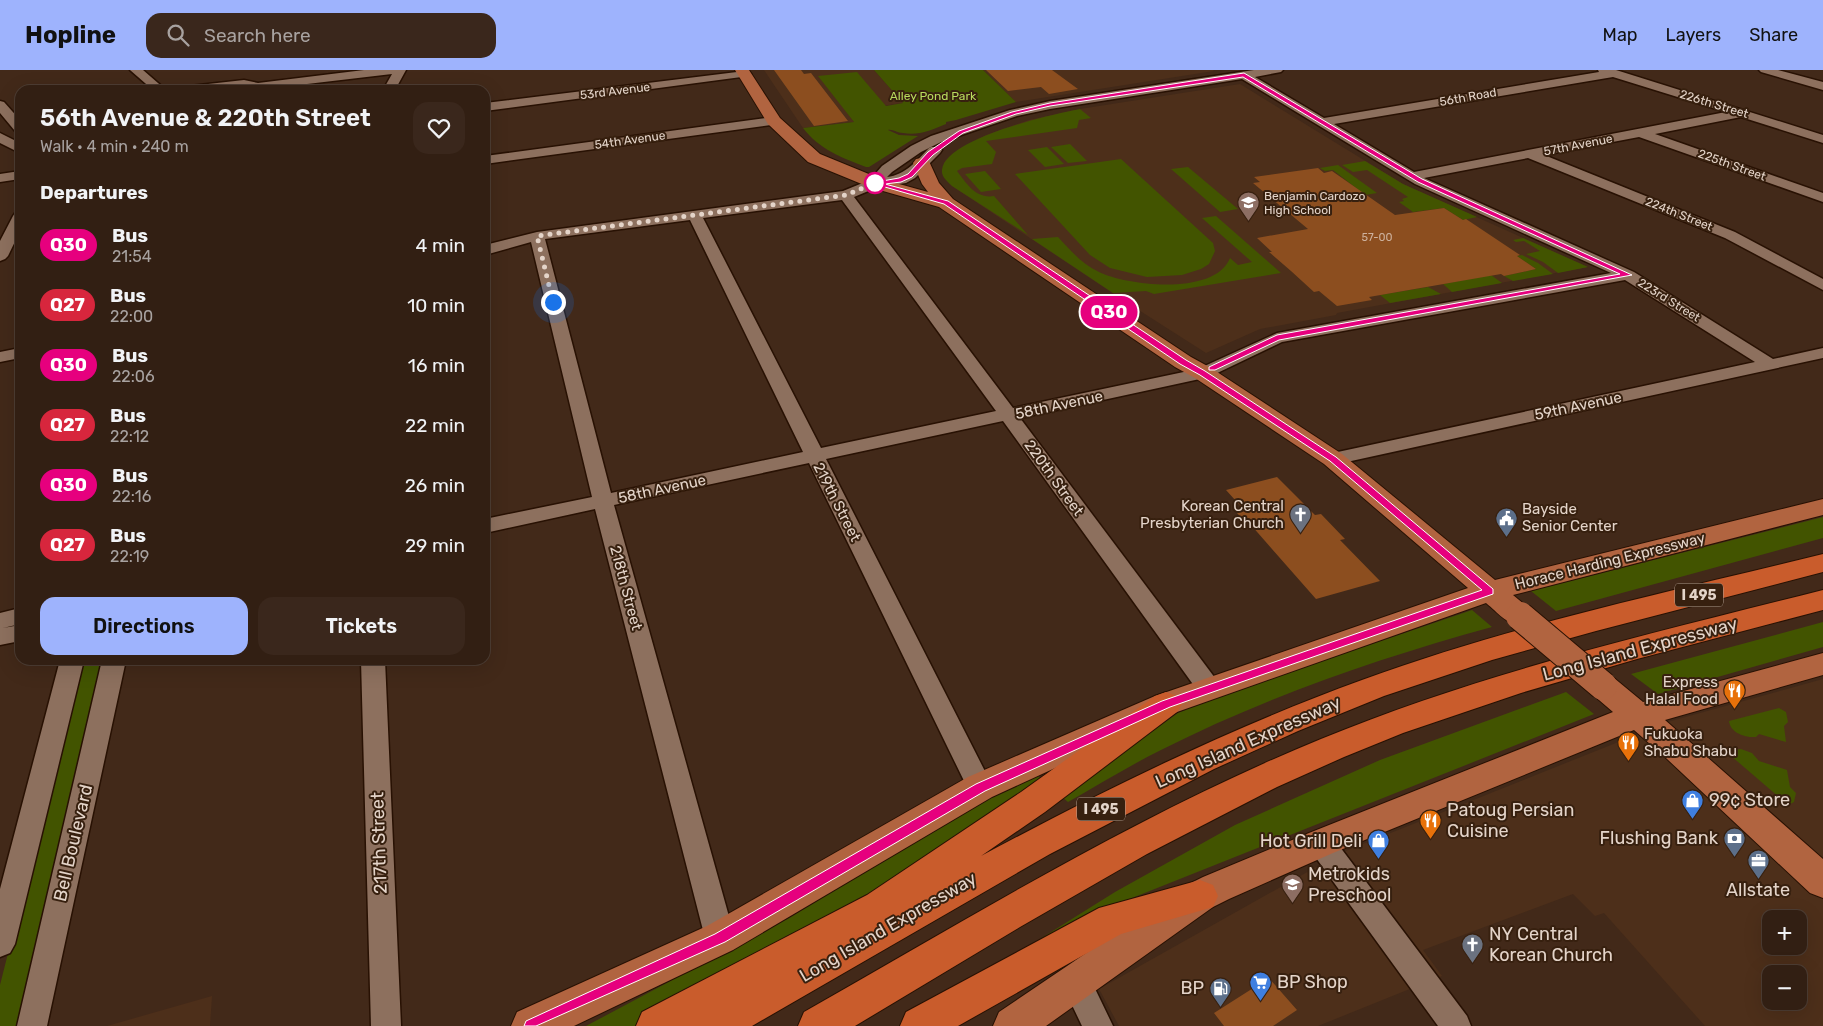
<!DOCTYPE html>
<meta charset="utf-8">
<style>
:root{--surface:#321f13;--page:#3a271c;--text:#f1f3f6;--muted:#a8a2a0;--line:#4d3d33;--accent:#9eb3fd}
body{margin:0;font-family:Rubik,sans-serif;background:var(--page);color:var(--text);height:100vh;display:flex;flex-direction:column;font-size:19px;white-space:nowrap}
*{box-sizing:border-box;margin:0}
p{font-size:16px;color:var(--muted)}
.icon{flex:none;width:28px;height:28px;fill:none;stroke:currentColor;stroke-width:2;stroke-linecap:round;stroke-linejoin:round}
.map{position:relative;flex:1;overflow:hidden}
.drawer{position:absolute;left:15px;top:15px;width:475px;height:580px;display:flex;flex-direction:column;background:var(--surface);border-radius:15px;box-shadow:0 5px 20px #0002,0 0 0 1px var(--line)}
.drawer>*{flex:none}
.badge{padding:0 10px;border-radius:16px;font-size:18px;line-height:32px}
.buttons{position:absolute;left:1762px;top:840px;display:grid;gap:10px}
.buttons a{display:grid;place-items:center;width:45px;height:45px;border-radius:10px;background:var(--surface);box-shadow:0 5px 20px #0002,0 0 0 1px var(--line);font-size:25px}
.you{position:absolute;width:25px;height:25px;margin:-12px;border:4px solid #fff;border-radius:50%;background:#1a73e8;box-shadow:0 0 0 8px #1a73e833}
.map>.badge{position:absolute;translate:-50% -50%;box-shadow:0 0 0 2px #fff}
h2{padding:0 25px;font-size:19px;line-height:45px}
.round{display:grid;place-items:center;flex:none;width:52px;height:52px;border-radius:15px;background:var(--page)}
.headline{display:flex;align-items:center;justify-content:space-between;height:85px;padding:0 25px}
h1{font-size:24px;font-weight:600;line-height:38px}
.action{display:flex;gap:10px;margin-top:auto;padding:10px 25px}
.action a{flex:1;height:58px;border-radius:15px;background:var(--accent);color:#111;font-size:20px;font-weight:600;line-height:58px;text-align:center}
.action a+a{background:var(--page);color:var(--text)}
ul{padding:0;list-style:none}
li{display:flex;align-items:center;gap:15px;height:60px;padding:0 25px}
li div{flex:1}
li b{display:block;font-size:19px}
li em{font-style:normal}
li .badge{min-width:55px;font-weight:700;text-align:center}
header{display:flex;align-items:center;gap:30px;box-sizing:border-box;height:70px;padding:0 25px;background:var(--accent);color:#111}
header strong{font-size:24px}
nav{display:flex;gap:28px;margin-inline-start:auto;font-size:18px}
.search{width:350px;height:45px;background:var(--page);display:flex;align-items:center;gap:12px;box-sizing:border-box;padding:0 18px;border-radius:15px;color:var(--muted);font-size:19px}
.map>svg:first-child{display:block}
.built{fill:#4d2f1a;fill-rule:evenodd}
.green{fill:#425400}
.building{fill:#8c4e1f}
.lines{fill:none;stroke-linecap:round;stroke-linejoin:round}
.minor-casing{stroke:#281103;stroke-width:3}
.major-casing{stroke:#281103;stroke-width:2}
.highway-casing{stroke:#281103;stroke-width:2}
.minor{fill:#8d705e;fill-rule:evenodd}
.major{fill:#b16440;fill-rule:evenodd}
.highway{fill:#c95c2c;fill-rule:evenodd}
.major-bridge-casing{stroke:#281103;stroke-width:30;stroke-linecap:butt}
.major-bridge{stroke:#b16440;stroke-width:28}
.line{fill:#e6007e;stroke:#fff}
.walk{stroke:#e4d4c9;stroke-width:5;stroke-dasharray:0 9}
.stop-dot{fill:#fff;stroke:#e6007e;stroke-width:2.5}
.labels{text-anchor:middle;stroke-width:4;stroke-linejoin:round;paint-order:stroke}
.far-number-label{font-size:11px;fill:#ceb29e}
.far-street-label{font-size:12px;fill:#e4d4c9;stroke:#37200f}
.far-park-label{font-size:12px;fill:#b8db5d;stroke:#37200f}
.far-poi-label{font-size:12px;fill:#e4d4c9;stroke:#37200f;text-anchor:start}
.shield{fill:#37200f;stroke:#b09e91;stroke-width:1}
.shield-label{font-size:14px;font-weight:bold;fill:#e4d4c9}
.street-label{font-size:15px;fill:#e4d4c9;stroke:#37200f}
.poi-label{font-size:15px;fill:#e4d4c9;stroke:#37200f;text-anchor:end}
.near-street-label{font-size:18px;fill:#e4d4c9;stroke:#37200f}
.near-poi-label{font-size:18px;fill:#e4d4c9;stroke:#37200f;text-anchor:start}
</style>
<header>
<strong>Hopline</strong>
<div class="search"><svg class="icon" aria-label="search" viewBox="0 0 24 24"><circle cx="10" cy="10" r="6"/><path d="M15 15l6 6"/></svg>Search here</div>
<nav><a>Map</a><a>Layers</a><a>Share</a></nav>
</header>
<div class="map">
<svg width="1823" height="956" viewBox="0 0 1823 956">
<rect width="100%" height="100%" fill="#422919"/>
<!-- built -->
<path class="built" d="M 764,0 L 874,0 L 903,33 L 846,41 L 854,52 L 803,58 Z
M 983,0 L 1213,0 L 1214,1 L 1016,32 Z
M 1240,14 L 1403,114 L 1588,197 L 1337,243 L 1336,245 L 1260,259 L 1206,283 L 1123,230 L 952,116 L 943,105 L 942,100 L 945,91 L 954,83 L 986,65 L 1029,50 L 1080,39 Z
M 1823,609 L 1823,956 L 1705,956 L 1604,843 L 1595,846 L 1573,824 L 1423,880 L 1442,906 L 1318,956 L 1119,956 L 1099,919 L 1343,782 L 1671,651 ZM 1771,849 L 1799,849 L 1799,876 L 1771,876 ZM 1771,904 L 1799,904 L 1799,931 L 1771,931 Z
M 212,926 L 210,956 L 107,956 Z"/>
<!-- green -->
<path class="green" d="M 874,0 L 983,0 L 1016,32 L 956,50 L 946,52 L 946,54 C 932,60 918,66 903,63 C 897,63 893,59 888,60 L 899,65 L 918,66 L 869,97 L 866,97 C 842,88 819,79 803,58 L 854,52 L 818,6 L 857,2 L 886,36 L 903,33 Z
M 1080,39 L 1091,48 L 1079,50 L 1077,58 L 986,71 L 996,82 L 992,94 L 962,98 L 957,101 C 967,114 976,129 994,126 L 1028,165 L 952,116 C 948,112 941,107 942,100 C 945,68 1054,44 1080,39 Z
M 1070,74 L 1087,91 L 1068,93 L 1051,77 Z
M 1047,77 L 1064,94 L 1045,97 L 1028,80 Z
M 1121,89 L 1213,173 L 1215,181 L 1209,194 L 1201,199 L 1182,205 L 1147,207 L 1110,198 L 1090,185 L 1015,104 Z
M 1365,91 L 1403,114 L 1477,147 L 1463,150 L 1444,138 L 1413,142 L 1399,132 L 1404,131 L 1402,129 L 1408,127 L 1367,100 L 1353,102 L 1342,95 Z
M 1338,95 L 1377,123 L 1365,125 L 1333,100 L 1325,101 L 1320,98 Z
M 1188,97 L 1238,139 L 1220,142 L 1171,99 Z
M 985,101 L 1001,119 L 981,122 L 965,104 Z
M 1216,146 L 1281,203 L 1154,224 L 1146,221 L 1113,223 L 1032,169 L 1058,167 C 1071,181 1082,194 1099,202 C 1128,216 1215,226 1230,188 L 1238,195 L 1252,192 L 1202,148 Z
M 1523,168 L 1588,197 L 1558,203 L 1543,192 L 1526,184 L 1540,181 L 1524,171 L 1516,172 L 1513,170 Z
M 1522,185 L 1538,193 L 1553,204 L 1513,211 L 1504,206 L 1536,199 L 1517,186 Z
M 1491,205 L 1502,213 L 1452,222 L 1443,214 Z
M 1428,217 L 1441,224 L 1390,233 L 1380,225 Z
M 1823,447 L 1823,468 L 1556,541 L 1531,521 Z
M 1472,540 L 1492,557 C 1379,588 1266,627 1161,680 C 1129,696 1098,715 1068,732 L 1061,726 L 1178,643 L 1225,624 Z
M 1823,552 L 1823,577 L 1658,624 L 1631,604 Z
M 82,590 L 106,590 L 22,956 L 0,956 L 0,915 Z
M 1566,622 L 1594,644 L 1112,836 L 947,927 L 1115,822 L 1235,755 L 1380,690 Z
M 1779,638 L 1786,642 L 1788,652 L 1784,656 L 1786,672 L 1759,664 L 1756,667 C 1746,668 1730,663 1729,651 Z
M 1741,679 L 1752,683 L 1759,691 L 1787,700 L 1790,717 L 1796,723 L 1794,732 L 1788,735 L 1730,685 L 1733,680 Z
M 1039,706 L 1042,715 L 929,791 L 639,956 L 586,956 L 791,847 L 908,775 L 1002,721 Z"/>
<!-- building -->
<path class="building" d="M 774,0 L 801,0 L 804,4 L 811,3 L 848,51 L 814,56 Z
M 986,0 L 1052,0 L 1078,19 L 1049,24 L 1041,17 L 1008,21 Z
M 1318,98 L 1324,103 L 1332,101 L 1395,145 L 1444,138 L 1463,150 L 1466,149 L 1520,185 L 1517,186 L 1536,199 L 1504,206 L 1501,204 L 1369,227 L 1372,230 L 1337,236 L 1319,221 L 1314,222 L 1291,201 L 1269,182 L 1272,182 L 1257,168 L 1308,159 L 1253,113 L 1260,112 L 1254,107 Z
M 1277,407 L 1315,445 L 1321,444 L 1345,469 L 1340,470 L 1380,511 L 1316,529 L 1251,455 L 1249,456 L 1237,443 L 1245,441 L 1226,420 Z
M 1269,908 L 1297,940 L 1273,956 L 1224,956 L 1214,943 Z"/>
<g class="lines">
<defs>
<path id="minor" d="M 130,0 L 143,0 L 166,20 L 153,20 Z
M 364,0 L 406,0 L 395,20 L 383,20 L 392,4 L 256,20 L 184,20 L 190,16 L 244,10 L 258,13 Z
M 1254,0 L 1283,0 L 1281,2 L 1255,7 L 1324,48 L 1599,2 L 1598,0 L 1616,0 L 1823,65 L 1823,73 L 1741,47 L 1655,64 L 1823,123 L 1823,132 L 1639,67 L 1544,85 L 1735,162 L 1823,209 L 1823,220 L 1725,168 L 1528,88 L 1424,108 L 1634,202 L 1773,289 L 1823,278 L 1823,288 L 1333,395 L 1326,393 L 1323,389 L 1326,385 L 1333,383 L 1755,292 L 1625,210 L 1282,272 L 1209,307 L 1020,348 L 1218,612 L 1221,618 L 1218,624 L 1209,627 L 1200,624 L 1003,351 L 826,389 L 993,717 L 989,724 L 980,728 L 971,724 L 967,717 L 809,393 L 614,435 L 735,868 L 730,877 L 720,881 L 710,877 L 705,868 L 595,439 L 485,463 L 485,449 L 592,427 L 531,172 L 485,185 L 485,175 L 537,162 L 843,121 L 870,110 L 882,96 L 911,76 L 931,66 L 1010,40 L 1050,31 ZM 1613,7 L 1726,42 L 1414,102 L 1334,54 ZM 1242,9 L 1415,114 L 1611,203 L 1277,263 L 1198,299 L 1013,338 L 854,127 L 878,117 L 906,113 L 915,108 L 940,83 L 942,80 L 940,77 L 930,77 C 917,90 906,105 887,107 L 892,102 L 921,82 L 941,72 L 1017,46 L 1050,39 ZM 842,130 L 996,341 L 821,378 L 703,148 ZM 690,150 L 803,382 L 611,423 L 545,169 Z
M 1759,0 L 1778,0 L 1823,12 L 1823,20 L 1761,2 Z
M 745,1 L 749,2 L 751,4 L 749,6 L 485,41 L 485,33 Z
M 0,31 L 4,32 L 20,50 L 20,62 L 15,61 L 0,43 Z
M 774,47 L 778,48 L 780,51 L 778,54 L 485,94 L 485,86 Z
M 0,63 L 20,73 L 20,83 L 0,73 Z
M 20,101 L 20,109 L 0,112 L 0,104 Z
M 20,142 L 20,161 L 8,186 L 5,189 L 0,191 L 0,171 L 13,146 L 15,143 Z
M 20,278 L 20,288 L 0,292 L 0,282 Z
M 20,538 L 20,554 L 3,558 L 20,555 L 20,571 L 0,575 L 0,543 Z
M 60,590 L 84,590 L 15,874 L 10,883 L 0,887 L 0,819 Z
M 102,590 L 126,590 L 47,956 L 17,956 Z
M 361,590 L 385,590 L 401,956 L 371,956 Z
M 1321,762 L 1331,765 L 1467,946 L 1471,956 L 1438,956 L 1311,781 L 1307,773 L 1311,765 Z
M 1076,898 L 1087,902 L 1113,956 L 1082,956 L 1061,912 L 1065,902 Z"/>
<path id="major" d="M 735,0 L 749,0 L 780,48 L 820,84 L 881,109 L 928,122 L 922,114 L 913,93 L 916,89 L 922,88 L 928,89 L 939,113 L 953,129 L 1191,287 L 1211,298 L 1342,384 L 1495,510 L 1823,429 L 1823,445 L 1513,525 L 1530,539 L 1535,546 L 1530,553 C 1509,559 1501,545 1486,533 L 1177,642 L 992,727 L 733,880 L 574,956 L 511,956 L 517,942 L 707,856 L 968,707 L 1155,626 L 1468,518 L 1324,394 L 1195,308 L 1175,297 L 939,137 L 869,117 L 808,92 L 768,54 Z
M 1823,583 L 1823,605 L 1665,650 L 1823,789 L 1823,828 L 1810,823 L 1666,688 L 1634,660 L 1333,783 L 1229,829 L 1213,837 L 1046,956 L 993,956 L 999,942 L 1187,815 L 1203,807 L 1309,763 L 1613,642 L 1592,624 L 1587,616 L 1592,608 L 1603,604 L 1614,608 L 1643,632 Z"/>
<path id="highway" d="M 1823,484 L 1823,502 L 1596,561 L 1492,590 L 1384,626 L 1298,661 L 1214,699 L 1050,784 L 752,956 L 636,956 L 642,942 L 867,825 L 1021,722 L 1155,626 L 1166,622 L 1177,626 L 1182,634 L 1177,642 L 1045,742 L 981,786 C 1104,720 1230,658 1362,610 C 1512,555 1669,522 1823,484 Z
M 1823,520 L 1823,540 L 1637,589 L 1521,623 L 1403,663 L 1344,687 L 1277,717 L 1147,784 L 1020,857 L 855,956 L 798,956 L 804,942 C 973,846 1140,743 1321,669 C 1483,602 1654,563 1823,520 Z
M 1200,810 L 1213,815 L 1218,826 L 1213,837 L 1121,864 L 958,956 L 900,956 L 906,942 L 1099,838 Z"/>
</defs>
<!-- minor casing -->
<use href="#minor" class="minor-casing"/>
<!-- major casing -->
<use href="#major" class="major-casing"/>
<!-- highway casing -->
<use href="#highway" class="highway-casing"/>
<!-- minor -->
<use href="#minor" class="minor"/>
<!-- major -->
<use href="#major" class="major"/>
<!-- highway -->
<use href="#highway" class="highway"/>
<defs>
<path id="major-bridge" d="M 1520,546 L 1603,616"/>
</defs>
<!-- major-bridge casing -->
<use href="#major-bridge" class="major-bridge-casing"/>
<!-- major-bridge -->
<use href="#major-bridge" class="major-bridge"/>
</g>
<!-- line -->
<path class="line" d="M 1244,3 L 1422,109 L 1632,205 L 1279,270 L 1215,300 L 1209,300 L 1209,297 L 1277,265 L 1620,204 L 1418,112 L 1243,7 L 1050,36 L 1016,44 L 963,63 L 933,85 L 912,107 L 901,112 L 885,114 L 948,131 L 1186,290 L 1205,301 L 1336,387 L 1493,519 L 1493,524 L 1170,637 L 985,721 L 725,872 L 536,956 L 524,956 L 526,951 L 715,864 L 976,714 L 1162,631 L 1482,520 L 1330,391 L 1200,305 L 1180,294 L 944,134 L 871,113 L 899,108 L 908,104 L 928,82 L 959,61 L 1012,42 L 1050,33 Z"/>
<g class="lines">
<!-- walk -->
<path class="walk" d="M 553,232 L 537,166 L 846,125 L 875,113"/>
</g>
<!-- icons -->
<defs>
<symbol id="school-pin" viewBox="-11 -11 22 30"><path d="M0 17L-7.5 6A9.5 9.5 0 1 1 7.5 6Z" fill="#8d6e63" stroke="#37200f"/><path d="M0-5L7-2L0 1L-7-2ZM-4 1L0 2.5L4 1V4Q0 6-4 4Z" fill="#fff"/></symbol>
<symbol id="church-pin" viewBox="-11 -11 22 30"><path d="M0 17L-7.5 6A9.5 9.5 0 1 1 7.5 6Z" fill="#6b7280" stroke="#37200f"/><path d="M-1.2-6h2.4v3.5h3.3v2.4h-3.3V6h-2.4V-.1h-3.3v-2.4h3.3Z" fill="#fff"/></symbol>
<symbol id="civic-pin" viewBox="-11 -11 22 30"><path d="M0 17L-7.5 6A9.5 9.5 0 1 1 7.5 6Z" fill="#5c6f8a" stroke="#37200f"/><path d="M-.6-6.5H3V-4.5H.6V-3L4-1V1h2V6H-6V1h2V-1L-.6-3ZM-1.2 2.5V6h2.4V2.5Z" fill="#fff"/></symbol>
<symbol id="restaurant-pin" viewBox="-11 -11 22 30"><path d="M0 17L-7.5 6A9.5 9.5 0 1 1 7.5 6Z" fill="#e8710a" stroke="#37200f"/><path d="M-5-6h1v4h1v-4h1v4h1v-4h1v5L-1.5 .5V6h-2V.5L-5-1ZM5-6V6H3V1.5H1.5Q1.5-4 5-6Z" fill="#fff"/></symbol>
<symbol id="shop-pin" viewBox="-11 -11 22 30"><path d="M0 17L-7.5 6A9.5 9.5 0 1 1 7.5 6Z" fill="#3f7fe0" stroke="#37200f"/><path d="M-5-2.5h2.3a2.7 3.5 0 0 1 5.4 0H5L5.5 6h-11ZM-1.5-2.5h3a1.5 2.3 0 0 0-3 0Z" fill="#fff"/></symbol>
<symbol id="bank-pin" viewBox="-11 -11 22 30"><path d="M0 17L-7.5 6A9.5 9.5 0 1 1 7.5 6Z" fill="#5c6f8a" stroke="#37200f"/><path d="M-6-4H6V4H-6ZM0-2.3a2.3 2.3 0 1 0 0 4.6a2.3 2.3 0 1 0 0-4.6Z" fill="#fff"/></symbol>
<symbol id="office-pin" viewBox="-11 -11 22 30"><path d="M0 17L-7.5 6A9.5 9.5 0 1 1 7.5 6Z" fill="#5c6f8a" stroke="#37200f"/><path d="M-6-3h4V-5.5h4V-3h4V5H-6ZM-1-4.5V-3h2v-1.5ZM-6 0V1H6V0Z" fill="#fff"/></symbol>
<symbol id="supermarket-pin" viewBox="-11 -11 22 30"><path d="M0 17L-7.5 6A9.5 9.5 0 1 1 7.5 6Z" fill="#3f7fe0" stroke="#37200f"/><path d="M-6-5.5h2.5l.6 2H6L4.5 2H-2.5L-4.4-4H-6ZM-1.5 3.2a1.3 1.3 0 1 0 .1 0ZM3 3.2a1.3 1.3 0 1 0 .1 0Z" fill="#fff"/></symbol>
<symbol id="fuel-pin" viewBox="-11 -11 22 30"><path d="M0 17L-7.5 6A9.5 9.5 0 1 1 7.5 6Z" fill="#5c6f8a" stroke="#37200f"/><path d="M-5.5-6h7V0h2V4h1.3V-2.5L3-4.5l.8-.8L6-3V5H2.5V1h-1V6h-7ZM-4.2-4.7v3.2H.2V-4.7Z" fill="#fff"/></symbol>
</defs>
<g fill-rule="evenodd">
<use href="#school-pin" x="1236" y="120" width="25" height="34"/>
<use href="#church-pin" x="1288" y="432" width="25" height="34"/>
<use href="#civic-pin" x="1494" y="436" width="25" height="34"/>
<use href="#restaurant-pin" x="1722" y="608" width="25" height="34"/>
<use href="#restaurant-pin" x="1616" y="660" width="25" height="34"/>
<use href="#shop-pin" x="1680" y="718" width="25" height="34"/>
<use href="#restaurant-pin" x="1418" y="738" width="25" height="34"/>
<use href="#bank-pin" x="1722" y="756" width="25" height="34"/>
<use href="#shop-pin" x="1366" y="758" width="25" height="34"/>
<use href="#office-pin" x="1746" y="778" width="25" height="34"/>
<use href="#school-pin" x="1280" y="802" width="25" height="34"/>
<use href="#church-pin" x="1460" y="862" width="25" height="34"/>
<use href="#supermarket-pin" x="1248" y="900" width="25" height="34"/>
<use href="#fuel-pin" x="1208" y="906" width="25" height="34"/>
</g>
<!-- markers -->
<circle class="stop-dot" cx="875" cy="113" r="10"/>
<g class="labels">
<!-- far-number labels -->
<g class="far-number-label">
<text x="1377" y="171">57-00</text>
</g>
<!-- far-street labels -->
<g class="far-street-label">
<text transform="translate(615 21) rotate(-7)" y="4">53rd Avenue</text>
<text transform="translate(1468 27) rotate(-10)" y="4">56th Road</text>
<text transform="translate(1714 34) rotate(17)" y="4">226th Street</text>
<text transform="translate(630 70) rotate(-8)" y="4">54th Avenue</text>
<text transform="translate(1578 75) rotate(-11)" y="4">57th Avenue</text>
<text transform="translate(1732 95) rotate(20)" y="4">225th Street</text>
<text transform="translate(1679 144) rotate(22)" y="4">224th Street</text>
<text transform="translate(1669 230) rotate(32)" y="4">223rd Street</text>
</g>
<!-- far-park labels -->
<g class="far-park-label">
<text x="933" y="30">Alley Pond Park</text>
</g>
<!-- far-poi labels -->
<g class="far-poi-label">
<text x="1264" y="130">Benjamin Cardozo<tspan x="1264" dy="14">High School</tspan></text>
</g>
<!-- shield labels -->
<g class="shield">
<rect x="1675" y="513.5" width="48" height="23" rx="4"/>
<rect x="1077" y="727.5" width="48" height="23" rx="4"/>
</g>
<g class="shield-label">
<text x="1699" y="530">I 495</text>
<text x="1101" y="744">I 495</text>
</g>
<!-- street labels -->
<g class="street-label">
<text transform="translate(1059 335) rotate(-12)" y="5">58th Avenue</text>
<text transform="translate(1578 336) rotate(-12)" y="5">59th Avenue</text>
<text transform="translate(1054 408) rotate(54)" y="5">220th Street</text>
<text transform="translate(662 419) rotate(-12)" y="5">58th Avenue</text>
<text transform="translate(837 432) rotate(63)" y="5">219th Street</text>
<text transform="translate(1610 491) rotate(-14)" y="5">Horace Harding Expressway</text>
<text transform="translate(626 518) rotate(75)" y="5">218th Street</text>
</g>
<!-- poi labels -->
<g class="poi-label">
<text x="1284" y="441">Korean Central<tspan x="1284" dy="17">Presbyterian Church</tspan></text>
<text x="1522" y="444" text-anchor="start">Bayside<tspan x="1522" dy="17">Senior Center</tspan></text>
<text x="1718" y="617">Express<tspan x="1718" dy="17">Halal Food</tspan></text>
<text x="1644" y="669" text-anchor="start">Fukuoka<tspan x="1644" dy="17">Shabu Shabu</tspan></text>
</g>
<!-- near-street labels -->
<g class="near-street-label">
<text transform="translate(1640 579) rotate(-15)" y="6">Long Island Expressway</text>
<text transform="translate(1248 672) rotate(-24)" y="6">Long Island Expressway</text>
<text transform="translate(73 773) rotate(-77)" y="6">Bell Boulevard</text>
<text transform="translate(379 773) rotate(-92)" y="6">217th Street</text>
<text transform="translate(888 857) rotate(-30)" y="6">Long Island Expressway</text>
</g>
<!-- near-poi labels -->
<g class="near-poi-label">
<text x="1709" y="736">99¢ Store</text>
<text x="1447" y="746">Patoug Persian<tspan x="1447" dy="21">Cuisine</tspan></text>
<text x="1718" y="774" text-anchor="end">Flushing Bank</text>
<text x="1362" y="777" text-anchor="end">Hot Grill Deli</text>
<text x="1308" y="810">Metrokids<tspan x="1308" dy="21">Preschool</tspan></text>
<text x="1758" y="826" text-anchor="middle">Allstate</text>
<text x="1489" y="870">NY Central<tspan x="1489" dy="21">Korean Church</tspan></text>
<text x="1277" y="918">BP Shop</text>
<text x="1204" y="924" text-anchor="end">BP</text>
</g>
</g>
</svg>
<div class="buttons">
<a>+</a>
<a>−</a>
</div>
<div class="you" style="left:553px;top:232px"></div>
<b class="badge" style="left:1109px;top:242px;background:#e6007e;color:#fff">Q30</b>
<section class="drawer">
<div class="headline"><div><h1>56th Avenue &amp; 220th Street</h1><p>Walk · 4 min · 240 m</p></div><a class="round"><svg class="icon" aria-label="heart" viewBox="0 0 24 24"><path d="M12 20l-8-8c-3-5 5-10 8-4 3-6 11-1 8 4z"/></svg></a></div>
<h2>Departures</h2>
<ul>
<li><span class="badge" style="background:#e6007e;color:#fff">Q30</span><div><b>Bus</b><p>21:54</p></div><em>4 min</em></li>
<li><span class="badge" style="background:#d7263d;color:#fff">Q27</span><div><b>Bus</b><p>22:00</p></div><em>10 min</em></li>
<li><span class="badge" style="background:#e6007e;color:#fff">Q30</span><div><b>Bus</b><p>22:06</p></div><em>16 min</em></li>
<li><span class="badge" style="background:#d7263d;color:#fff">Q27</span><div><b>Bus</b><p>22:12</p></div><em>22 min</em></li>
<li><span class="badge" style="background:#e6007e;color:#fff">Q30</span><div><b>Bus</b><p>22:16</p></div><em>26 min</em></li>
<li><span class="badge" style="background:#d7263d;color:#fff">Q27</span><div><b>Bus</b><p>22:19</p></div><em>29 min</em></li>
</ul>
<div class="action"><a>Directions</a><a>Tickets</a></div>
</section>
</div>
